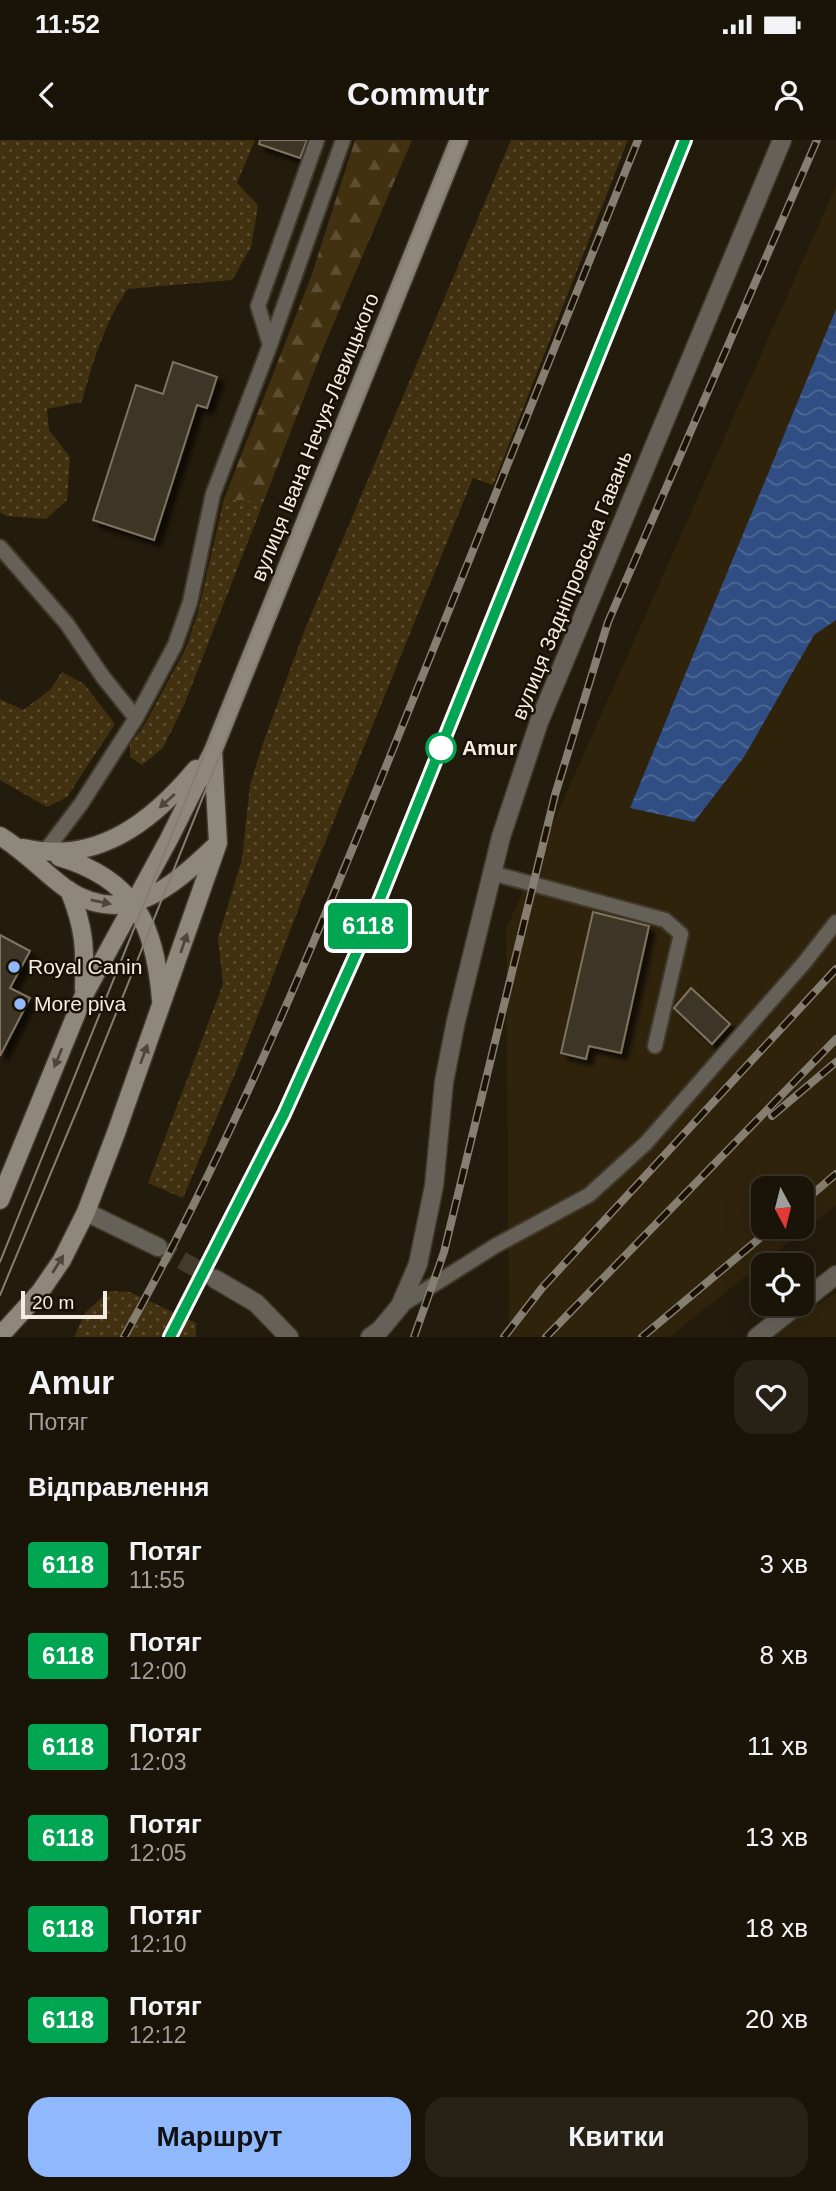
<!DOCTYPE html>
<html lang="uk">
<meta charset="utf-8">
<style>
:root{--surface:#1a1408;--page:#272116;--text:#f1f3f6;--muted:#9f9e9c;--line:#383329;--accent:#90b8fd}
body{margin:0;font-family:Helvetica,sans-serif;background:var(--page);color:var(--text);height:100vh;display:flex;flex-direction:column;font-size:26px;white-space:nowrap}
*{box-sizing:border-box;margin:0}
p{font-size:23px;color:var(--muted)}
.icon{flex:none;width:38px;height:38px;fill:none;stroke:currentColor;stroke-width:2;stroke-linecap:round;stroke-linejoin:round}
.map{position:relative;height:1197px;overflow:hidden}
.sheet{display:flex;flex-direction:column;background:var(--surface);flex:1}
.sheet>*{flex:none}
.badge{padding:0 14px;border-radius:5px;font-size:24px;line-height:46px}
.needle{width:46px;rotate:173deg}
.controls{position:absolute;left:751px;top:1036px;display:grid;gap:14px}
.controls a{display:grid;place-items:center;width:63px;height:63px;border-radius:14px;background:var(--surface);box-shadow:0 7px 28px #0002,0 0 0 2px var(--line);font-size:35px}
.scale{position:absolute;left:21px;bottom:18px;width:86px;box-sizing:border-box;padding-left:7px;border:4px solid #f3ede3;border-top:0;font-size:19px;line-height:24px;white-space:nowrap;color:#f3ede3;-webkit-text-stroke:5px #1a1104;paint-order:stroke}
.map>.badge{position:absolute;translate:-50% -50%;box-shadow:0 0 0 4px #fff}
h2{padding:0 28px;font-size:26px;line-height:63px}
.round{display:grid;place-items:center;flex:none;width:74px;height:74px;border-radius:21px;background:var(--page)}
.summary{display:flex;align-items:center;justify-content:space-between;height:119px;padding:0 28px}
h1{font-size:33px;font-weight:700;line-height:52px}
.button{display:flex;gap:14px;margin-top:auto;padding:14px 28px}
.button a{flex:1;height:80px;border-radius:21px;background:var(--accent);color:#111;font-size:28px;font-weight:700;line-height:80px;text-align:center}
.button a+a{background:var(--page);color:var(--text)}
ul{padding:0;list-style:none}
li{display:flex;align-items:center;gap:21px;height:91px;padding:0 28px}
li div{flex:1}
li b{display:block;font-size:26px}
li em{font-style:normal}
li .badge{min-width:77px;font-weight:700;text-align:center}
.status{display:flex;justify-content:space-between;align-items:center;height:49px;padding:0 35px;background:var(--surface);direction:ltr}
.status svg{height:19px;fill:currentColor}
header{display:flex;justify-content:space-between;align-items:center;height:91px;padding:0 28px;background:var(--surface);font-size:32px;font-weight:700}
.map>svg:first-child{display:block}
.built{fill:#2f230c;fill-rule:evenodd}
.grass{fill:url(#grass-dots)}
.forest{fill:url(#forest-firs)}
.water{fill:url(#water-waves)}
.building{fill:#3e3525;stroke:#7e7361;stroke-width:2;filter:url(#shadow)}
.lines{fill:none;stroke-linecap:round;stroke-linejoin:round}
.minor-tunnel{stroke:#423a2b;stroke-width:18;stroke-dasharray:18 9;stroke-linecap:butt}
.service-casing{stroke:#403829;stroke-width:18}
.minor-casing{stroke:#403829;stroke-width:21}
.tertiary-casing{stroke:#403829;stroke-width:21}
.secondary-casing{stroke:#403829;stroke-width:21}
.service{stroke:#656058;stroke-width:14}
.minor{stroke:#656058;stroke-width:18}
.tertiary{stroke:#656058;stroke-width:18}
.secondary{stroke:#8e877b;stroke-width:18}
.tram{stroke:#857e71;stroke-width:2}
.rail-casing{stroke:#857e71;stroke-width:8}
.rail{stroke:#1a1104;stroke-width:5;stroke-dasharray:16;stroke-linecap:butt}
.oneway{fill:#4e463a}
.line-casing{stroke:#fff;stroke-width:16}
.line{stroke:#00a651;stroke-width:10}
.stop-dot{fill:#fff;stroke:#00a651;stroke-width:3.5}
.poi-dot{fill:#90b8fd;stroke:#1a1104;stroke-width:2.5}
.labels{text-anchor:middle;stroke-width:5;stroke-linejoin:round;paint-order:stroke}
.street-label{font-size:21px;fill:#f3ede3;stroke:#1a1104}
.stop-label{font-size:21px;font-weight:bold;fill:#f3ede3;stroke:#1a1104;text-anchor:start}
.poi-label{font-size:21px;fill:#f3ede3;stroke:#1a1104;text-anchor:start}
</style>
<div class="status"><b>11:52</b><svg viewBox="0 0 49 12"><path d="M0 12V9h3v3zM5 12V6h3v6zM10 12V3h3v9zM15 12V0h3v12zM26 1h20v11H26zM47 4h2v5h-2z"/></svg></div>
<header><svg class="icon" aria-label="back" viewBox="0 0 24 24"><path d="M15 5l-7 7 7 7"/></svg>Commutr<svg class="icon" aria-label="person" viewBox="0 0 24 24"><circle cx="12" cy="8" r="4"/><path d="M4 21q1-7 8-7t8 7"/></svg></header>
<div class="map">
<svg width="836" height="1197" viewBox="0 0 836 1197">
<defs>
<pattern id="grass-dots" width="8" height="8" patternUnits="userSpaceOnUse" patternTransform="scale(1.75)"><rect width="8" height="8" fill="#423110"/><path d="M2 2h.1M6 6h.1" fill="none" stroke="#5e4f33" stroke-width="1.8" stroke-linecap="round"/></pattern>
<pattern id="forest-firs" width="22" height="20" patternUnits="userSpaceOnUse" patternTransform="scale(1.75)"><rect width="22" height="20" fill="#423110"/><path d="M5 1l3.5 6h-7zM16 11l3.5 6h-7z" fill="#5e4f33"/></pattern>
<pattern id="water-waves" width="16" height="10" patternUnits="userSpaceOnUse" patternTransform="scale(1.75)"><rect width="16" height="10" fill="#304e83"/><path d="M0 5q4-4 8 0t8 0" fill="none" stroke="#4e6894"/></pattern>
<filter id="shadow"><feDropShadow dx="6" dy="6" stdDeviation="2" flood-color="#0009"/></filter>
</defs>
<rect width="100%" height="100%" fill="#231b0b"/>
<!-- built -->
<path class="built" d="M 836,46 L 836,1065 L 669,1197 L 509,1197 L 506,789 ZM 763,1048 L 802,1048 L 802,1087 L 763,1087 Z
M 836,1152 L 836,1197 L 770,1197 Z"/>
<!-- grass -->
<path class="grass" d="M 0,0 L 255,0 L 237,43 L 258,65 L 251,107 L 232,140 L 128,149 C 105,181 92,224 82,262 L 47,269 L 49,290 L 70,317 L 67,360 L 46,379 L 6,376 L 0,372 Z
M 511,0 L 628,0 L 493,345 L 473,338 L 303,757 L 242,917 L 183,1058 L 148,1043 L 223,844 L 218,798 L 242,719 L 250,645 L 262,606 L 305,489 Z
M 272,340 L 184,565 L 163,608 L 142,625 L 130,617 L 130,604 L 145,584 L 186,508 L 198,472 L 224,359 L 251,361 Z
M 62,532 L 84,544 L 115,584 L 67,657 L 47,667 L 0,640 L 0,559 L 23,570 L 50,550 Z
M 109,1151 L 130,1152 L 196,1183 L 196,1197 L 74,1197 L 85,1173 Z"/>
<!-- forest -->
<path class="forest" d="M 355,0 L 412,0 L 324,206 L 272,340 L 251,361 L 224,359 L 311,137 Z"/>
<!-- water -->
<path class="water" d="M 836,169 L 836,480 L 814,495 L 744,617 L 694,682 L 630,668 Z"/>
<!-- building -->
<path class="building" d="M 260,0 L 307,0 L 300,18 L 259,4 Z
M 173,222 L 217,237 L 207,268 L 197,265 L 154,400 L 93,380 L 136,245 L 163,254 Z
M 593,772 L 649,786 L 621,913 L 589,906 L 586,919 L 561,913 Z
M 0,795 L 30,811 L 10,848 L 30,858 L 0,916 Z
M 691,848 L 730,884 L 712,904 L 674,868 Z"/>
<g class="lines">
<!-- minor-tunnel -->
<path class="minor-tunnel" d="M 158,1107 L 215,1139"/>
<defs>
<path id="service" d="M 270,205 L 258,166 L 317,0
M 0,407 L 67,484 L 103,537 L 136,578
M 44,713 L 81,664 L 136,578 L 175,505 L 190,462 L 213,354 L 270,205 L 343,0
M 492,733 L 665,780 L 681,794 L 655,906
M 400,1166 L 495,1106 L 589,1055 L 646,1003 L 804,823 L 836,782"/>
<path id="minor" d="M 86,1072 L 158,1107
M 215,1139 L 256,1163 L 289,1197
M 370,1197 L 380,1190 L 400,1166 L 418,1124 L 434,1046 L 444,942 L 456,881 L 501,697 L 539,582 L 782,0"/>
<path id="tertiary" d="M 802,1162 L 836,1135
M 757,1197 L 799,1164"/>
<path id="secondary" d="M 0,696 C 25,711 44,733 68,750 C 126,788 173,746 214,707
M 23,708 C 96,725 151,683 196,629
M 59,717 C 135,739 155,785 161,860
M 69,750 C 85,789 85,808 84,849
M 0,1060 L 84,855 L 169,699 L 213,611 L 459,0
M 0,1196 L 40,1152 L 62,1120 L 86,1072 L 116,993 L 218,703 L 213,611"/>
</defs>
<!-- service casing -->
<use href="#service" class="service-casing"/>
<!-- minor casing -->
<use href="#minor" class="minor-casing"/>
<!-- tertiary casing -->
<use href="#tertiary" class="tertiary-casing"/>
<!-- secondary casing -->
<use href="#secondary" class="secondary-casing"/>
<!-- service -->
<use href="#service" class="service"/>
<!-- minor -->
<use href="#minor" class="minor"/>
<!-- tertiary -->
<use href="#tertiary" class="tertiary"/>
<!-- secondary -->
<use href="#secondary" class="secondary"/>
<!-- tram -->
<path class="tram" d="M 0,1122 L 451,0
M 0,1155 L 80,963 L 467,0"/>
<defs>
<path id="rail" d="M 772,976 L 836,922
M 802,1063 L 836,1034
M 124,1197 C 235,998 321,788 406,577 C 483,385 561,192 638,0
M 170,1197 L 284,974 L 373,776 L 685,0
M 414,1197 L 444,1112 L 555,655 L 608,482 L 817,0
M 504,1197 L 542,1148 L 836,829
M 546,1197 L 836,899
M 642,1197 L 773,1087"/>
</defs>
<!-- rail casing -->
<use href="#rail" class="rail-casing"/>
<!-- rail -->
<use href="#rail" class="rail"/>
</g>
<!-- one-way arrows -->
<defs><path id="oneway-solid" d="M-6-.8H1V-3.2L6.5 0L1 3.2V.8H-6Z" transform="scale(1.75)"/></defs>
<g class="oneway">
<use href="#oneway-solid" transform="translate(167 661) rotate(138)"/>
<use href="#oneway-solid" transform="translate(101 762) rotate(12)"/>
<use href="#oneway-solid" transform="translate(184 803) rotate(-71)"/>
<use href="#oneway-solid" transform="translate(144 914) rotate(-70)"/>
<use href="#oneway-solid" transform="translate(58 918) rotate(112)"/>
<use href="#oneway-solid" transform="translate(58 1124) rotate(-58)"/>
</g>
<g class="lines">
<defs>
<path id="line" d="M 170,1197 L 284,974 L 373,776 L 685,0"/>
</defs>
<!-- line casing -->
<use href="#line" class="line-casing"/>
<!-- line -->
<use href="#line" class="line"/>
</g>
<!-- markers -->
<circle class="stop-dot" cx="441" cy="608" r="14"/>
<g class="poi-dot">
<circle cx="14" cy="827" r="7"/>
<circle cx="20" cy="864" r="7"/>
</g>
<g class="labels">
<!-- street labels -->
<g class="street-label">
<text transform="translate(315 297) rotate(-68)" y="7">вулиця Івана Нечуя-Левицького</text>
<text transform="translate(572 445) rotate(-68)" y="7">вулиця Задніпровська Гавань</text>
</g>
<!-- stop labels -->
<g class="stop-label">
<text x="462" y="615">Amur</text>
</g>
<!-- poi labels -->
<g class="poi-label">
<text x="28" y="834">Royal Canin</text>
<text x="34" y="871">More piva</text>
</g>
</g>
</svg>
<div class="controls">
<a><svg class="needle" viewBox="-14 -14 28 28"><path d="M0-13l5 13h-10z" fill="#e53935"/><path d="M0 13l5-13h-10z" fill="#9f9e9c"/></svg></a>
<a><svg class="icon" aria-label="locate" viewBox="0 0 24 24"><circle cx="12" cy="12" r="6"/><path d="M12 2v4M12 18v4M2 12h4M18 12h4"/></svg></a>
</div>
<div class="scale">20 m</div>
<b class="badge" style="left:368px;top:786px;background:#00a651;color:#fff">6118</b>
</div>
<section class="sheet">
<div class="summary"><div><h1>Amur</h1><p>Потяг</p></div><a class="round"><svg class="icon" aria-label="heart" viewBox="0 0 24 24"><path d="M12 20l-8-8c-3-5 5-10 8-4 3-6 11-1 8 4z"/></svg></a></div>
<h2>Відправлення</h2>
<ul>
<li><span class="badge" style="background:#00a651;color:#fff">6118</span><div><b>Потяг</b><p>11:55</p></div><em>3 хв</em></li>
<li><span class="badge" style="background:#00a651;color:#fff">6118</span><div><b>Потяг</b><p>12:00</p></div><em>8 хв</em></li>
<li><span class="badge" style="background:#00a651;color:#fff">6118</span><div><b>Потяг</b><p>12:03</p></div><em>11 хв</em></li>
<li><span class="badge" style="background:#00a651;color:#fff">6118</span><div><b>Потяг</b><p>12:05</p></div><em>13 хв</em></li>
<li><span class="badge" style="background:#00a651;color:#fff">6118</span><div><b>Потяг</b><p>12:10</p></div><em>18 хв</em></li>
<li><span class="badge" style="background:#00a651;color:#fff">6118</span><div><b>Потяг</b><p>12:12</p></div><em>20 хв</em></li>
</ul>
<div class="button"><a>Маршрут</a><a>Квитки</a></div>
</section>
